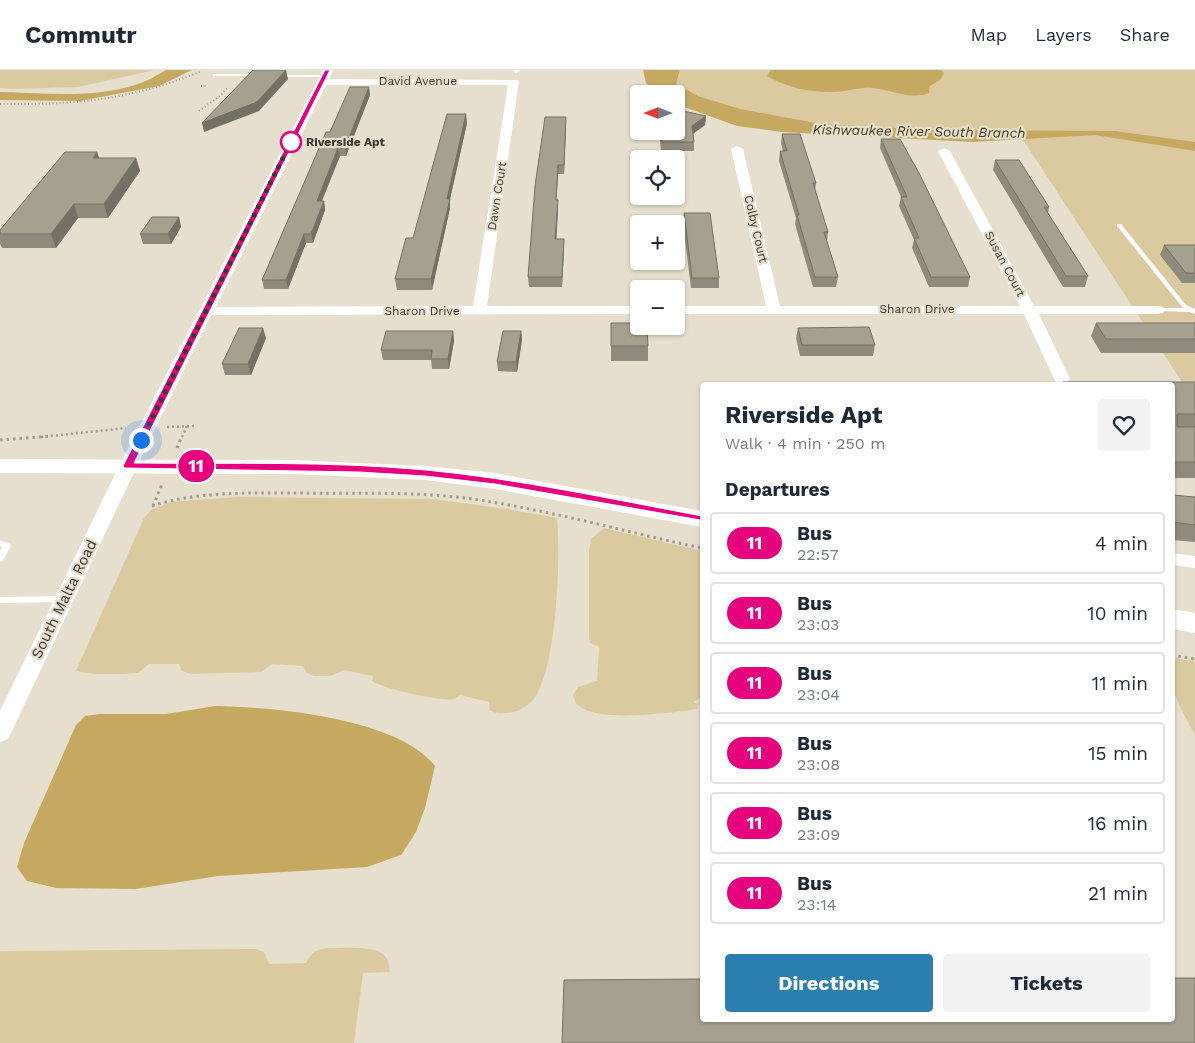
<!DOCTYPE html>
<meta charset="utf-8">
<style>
:root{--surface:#fff;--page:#f2f2f3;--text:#1f2937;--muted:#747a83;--line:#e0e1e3;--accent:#2b7faf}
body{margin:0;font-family:"Work Sans",sans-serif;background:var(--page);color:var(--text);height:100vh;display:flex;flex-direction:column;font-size:19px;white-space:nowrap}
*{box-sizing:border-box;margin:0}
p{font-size:16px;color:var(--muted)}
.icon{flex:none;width:28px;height:28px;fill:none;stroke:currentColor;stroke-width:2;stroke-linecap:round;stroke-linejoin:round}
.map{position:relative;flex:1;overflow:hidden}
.side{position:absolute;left:700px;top:312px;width:475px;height:640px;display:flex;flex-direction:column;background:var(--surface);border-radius:5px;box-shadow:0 1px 4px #0004}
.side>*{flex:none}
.badge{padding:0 10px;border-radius:16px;font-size:18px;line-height:32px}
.needle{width:32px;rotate:270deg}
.controls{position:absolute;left:630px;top:15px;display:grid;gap:10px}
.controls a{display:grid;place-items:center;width:55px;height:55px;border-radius:5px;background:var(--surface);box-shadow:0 1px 4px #0004;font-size:25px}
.you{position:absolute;width:25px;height:25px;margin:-12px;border:4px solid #fff;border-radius:50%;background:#1a73e8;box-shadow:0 0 0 8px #1a73e833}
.map>.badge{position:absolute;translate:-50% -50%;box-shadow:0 0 0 2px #fff}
h2{padding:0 25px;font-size:19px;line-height:45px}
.round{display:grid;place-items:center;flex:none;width:52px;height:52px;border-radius:5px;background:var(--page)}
.summary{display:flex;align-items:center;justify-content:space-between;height:85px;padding:0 25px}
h1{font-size:24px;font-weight:700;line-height:38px}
.primary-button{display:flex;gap:10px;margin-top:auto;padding:10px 25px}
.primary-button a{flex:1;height:58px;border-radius:5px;background:var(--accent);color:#fff;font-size:20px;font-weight:700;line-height:58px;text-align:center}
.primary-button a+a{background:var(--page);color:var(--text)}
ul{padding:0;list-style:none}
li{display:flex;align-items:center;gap:15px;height:62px;margin:0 10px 8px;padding:0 15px;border:2px solid var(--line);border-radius:5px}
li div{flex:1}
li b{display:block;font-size:19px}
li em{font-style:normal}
li .badge{min-width:55px;font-weight:700;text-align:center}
header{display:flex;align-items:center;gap:30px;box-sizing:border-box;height:70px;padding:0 25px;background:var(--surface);border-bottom:1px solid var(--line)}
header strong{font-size:24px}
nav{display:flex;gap:28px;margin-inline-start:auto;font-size:18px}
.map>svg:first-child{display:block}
.green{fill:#dbca9f}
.water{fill:#c5a961}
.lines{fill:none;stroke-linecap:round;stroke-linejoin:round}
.path-far2{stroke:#a09a8d;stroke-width:2;stroke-dasharray:1 2.5;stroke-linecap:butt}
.path-far1{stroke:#a09a8d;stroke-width:2.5;stroke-dasharray:2 3;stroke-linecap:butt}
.path{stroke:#a09a8d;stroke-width:3;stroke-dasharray:2.5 4;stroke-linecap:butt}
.service{fill:#fff;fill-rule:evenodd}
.pedestrian{fill:#fff;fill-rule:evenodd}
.minor{fill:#fff;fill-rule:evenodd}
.secondary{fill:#fff;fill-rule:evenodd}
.wall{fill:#8f8a7b}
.shaded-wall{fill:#747064}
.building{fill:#a6a08f;stroke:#747064}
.line{fill:#e6007e;stroke:#fff}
.walk{stroke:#3b3831;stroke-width:5;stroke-dasharray:0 9}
.stop-dot{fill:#fff;stroke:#e6007e;stroke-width:2.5}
.labels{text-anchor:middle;stroke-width:4.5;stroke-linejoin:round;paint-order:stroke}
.far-street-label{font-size:12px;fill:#3b3831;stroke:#e6dfce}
.far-stop-label{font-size:12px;font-weight:bold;fill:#3b3831;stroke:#e6dfce;text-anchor:start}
.far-water-label{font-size:14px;font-style:italic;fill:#463919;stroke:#e6dfce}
.street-label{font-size:15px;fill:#3b3831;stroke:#e6dfce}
</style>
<header>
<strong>Commutr</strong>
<nav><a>Map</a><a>Layers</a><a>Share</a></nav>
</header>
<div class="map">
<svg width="1195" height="973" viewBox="0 0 1195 973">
<rect width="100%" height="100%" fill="#e6dfce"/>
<!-- green -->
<path class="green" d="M 0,0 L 155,0 L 78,17 L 11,19 L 0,18 Z
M 680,0 L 1195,0 L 1195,312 L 1182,312 L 1027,76 L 1014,61 C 918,60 818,64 725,35 C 708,29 691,25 676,14 Z
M 239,427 L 432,429 L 507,439 L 557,448 C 561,485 557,604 532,631 C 521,643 505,646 490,641 L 489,632 L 460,625 L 455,629 C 442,632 384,619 372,611 L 373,606 L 344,600 L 330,606 L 314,606 L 307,603 L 303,596 L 272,594 L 261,602 L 191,604 L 182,601 L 179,594 L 149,594 L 138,603 L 124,604 L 94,604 L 76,601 L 144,448 L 151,440 L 171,432 Z
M 604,458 L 702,481 L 702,627 L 693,632 L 698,634 L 697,639 C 672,643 612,650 589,641 C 584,640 580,636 576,634 L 573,625 L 578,617 L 597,611 L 599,577 L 590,573 L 589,568 L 589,481 L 591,469 Z
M 1176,588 L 1195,591 L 1195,665 C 1181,637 1166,620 1176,588 Z
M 329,878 C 343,878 378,875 386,887 C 389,891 389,898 390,902 L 363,903 L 354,973 L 0,973 L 0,881 L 256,879 L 264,882 L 269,894 L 306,893 C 311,882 317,879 329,878 Z"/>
<!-- water -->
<path class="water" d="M 166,0 L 192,0 L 159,16 L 80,31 L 0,30 L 0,22 C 47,23 93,29 138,14 C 148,11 157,5 166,0 Z
M 643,0 L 680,0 L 676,14 L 698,26 L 740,39 L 821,54 L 933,60 L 1115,61 L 1195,72 L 1195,81 L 1095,65 L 973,72 L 782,62 L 737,56 L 676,34 L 676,24 L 659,24 L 646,13 Z
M 771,0 L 941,0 L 944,3 L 940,10 L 930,16 L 929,23 C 910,30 892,20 872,18 C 859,17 847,22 834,22 C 812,23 785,17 767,6 Z
M 215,636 C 272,637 398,648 435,696 L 425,738 L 416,762 L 401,785 L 367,797 L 218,806 L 136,819 L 56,818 L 27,811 L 17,797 L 24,773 L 76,655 L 85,646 L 99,644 L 166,644 Z"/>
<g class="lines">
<!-- path-far2 -->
<path class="path-far2" d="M 201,16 L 208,16
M 0,34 C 76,35 131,30 202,1
M 199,41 L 220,26 L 227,18"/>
<!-- path-far1 -->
<path class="path-far1" d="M 167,357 L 194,356
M 41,367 L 126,358
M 182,367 L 187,356"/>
<!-- path -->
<path class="path" d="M 0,370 L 51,366
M 177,378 L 182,366
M 152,436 C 198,421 250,423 298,423 C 356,424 415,421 472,429 C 550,440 625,462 702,478
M 153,436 L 162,414
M 1172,585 L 1195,589"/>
<!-- service -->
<path class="service" d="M 213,4 L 259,4 L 261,5 L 259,6 L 213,6 Z
M 273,5 L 325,5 L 327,6 L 325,7 L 275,7 L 273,6 Z
M 1117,154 L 1121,154 L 1186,235 L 1195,239 L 1195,244 L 1190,242 L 1156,241 L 1156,239 L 1158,238 L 1183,238 L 1117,156 Z
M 0,470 L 10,474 L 11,476 L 3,491 L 0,492 L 0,481 L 2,477 L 0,476 Z
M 64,526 L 69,529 L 64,532 L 0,533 L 0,527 Z"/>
<!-- pedestrian -->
<path class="pedestrian" d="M 513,0 L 521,0 L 516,3 Z"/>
<!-- minor -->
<path class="minor" d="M 323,0 L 333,0 L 329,9 L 518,10 L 519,12 L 487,236 L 639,236 L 639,244 L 211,245 L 137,396 L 11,663 L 8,669 L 0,672 L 0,641 L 119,396 ZM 326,15 L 508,15 L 473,236 L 216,237 Z
M 737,76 L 743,79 L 780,236 L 1020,236 L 938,81 L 944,78 L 950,81 L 1034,236 L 1158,236 L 1163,237 L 1165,240 L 1163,243 L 1158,244 L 1039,244 L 1070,309 L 1068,312 L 1056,312 L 1054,309 L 1024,244 L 676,244 L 676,236 L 766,236 L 731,79 Z
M 1172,483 L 1195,486 L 1195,498 L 1172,495 Z"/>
<!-- secondary -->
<path class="secondary" d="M 0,389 L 292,390 L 425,396 L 495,403 L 702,441 L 702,457 L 495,419 L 425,410 L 292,404 L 0,403 Z
M 1172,539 L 1195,543 L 1195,563 L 1172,559 Z"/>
</g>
<!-- wall -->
<path class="wall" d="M 370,25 L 346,86 L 340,86 L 322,131 L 324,131 L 325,140 L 313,173 L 306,173 L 288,219 L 264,219 L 262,210 L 330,62 Z
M 706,46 L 705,55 L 693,64 L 694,72 L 694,81 L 661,81 L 659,61 L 676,61 Z
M 467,53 L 450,129 L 450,138 L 432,220 L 397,220 L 395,209 L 413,168 Z
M 566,56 L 564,104 L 558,104 L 556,130 L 558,139 L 556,169 L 564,178 L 562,217 L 529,217 L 528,207 Z
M 782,64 L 816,113 L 815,120 L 828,162 L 827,171 L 838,207 L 836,217 L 813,217 L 795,154 L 796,148 L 779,91 L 780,81 L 783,81 L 781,73 Z
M 881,69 L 970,207 L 968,217 L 929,217 L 912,178 L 914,170 L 899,136 L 901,127 L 880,78 Z
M 97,82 L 99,88 L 136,88 L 140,101 L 108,148 L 78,148 L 56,178 L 2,178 L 0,174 L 0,160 Z
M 995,90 L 1049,137 L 1048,143 L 1088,206 L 1085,217 L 1063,217 L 993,100 Z
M 684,143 L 719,208 L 719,218 L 691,218 L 683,153 Z
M 179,147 L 181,157 L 171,174 L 143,174 L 140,164 Z
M 1164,175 L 1195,175 L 1195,213 L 1182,213 L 1160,185 Z
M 611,253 L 648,276 L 648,291 L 611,291 Z
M 1096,253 L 1195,253 L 1195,283 L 1101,283 L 1091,266 Z
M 798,258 L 875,275 L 873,286 L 800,286 L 796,268 Z
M 453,261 L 454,271 L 449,299 L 432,299 L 431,290 L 383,290 L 381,280 Z
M 521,261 L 522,270 L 517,302 L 498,301 L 497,292 Z
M 266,268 L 251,305 L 225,305 L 222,294 Z
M 1063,312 L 1195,312 L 1195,408 L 1172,408 L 1172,315 L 1062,315 Z
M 1172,425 L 1195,427 L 1195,472 L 1172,470 Z"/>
<!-- shaded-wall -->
<path class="shaded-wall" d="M 286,0 L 288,9 L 259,41 L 204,62 L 202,53 Z
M 369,17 L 370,25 L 346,86 L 345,78 Z
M 466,44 L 467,53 L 450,129 L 450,138 L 432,220 L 431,209 L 447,129 Z
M 706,46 L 705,55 L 691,65 L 692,56 Z
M 566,47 L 566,56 L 564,104 L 564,95 Z
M 338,78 L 340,86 L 318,140 L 317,131 Z
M 97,82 L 101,95 L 93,88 Z
M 136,88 L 140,101 L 108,148 L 104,134 Z
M 558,95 L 558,104 L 556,139 L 556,130 Z
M 558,130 L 558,139 L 556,178 L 555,169 Z
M 324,131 L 325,140 L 313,173 L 311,164 Z
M 74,134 L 78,148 L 56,178 L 51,164 Z
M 179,147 L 181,157 L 171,174 L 168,164 Z
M 304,164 L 306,173 L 288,219 L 286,210 Z
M 564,169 L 564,178 L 562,217 L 562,207 Z
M 263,258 L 266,268 L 251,305 L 248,294 Z
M 453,261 L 454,271 L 449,299 L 448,289 Z
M 521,261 L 522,270 L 517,302 L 516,292 Z"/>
<!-- building -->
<path class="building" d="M 253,0 L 286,0 L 257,32 L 202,53 Z
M 350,17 L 369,17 L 345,78 L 338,78 L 317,131 L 324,131 L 311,164 L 304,164 L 286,210 L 262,210 L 326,62 L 330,62 Z
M 679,40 L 706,46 L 692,56 L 694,72 L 662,72 L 661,61 L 676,61 L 676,41 Z
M 447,44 L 466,44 L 447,129 L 450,129 L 431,209 L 395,209 L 406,168 L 413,168 Z
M 545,47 L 566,47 L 564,95 L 558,95 L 556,130 L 558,130 L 555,169 L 564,169 L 562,207 L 528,207 L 535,116 Z
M 782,64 L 800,64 L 816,113 L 813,113 L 828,162 L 824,162 L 838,207 L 815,207 L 797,145 L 799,145 L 780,81 L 787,81 Z
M 881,69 L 900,69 L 919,103 L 970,207 L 931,207 L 914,168 L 919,168 L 901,127 L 907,127 Z
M 65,82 L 97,82 L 93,88 L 136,88 L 104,134 L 74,134 L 51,164 L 0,164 L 0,160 Z
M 995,90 L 1019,90 L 1049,137 L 1044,137 L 1088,206 L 1066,206 Z
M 684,143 L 710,143 L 719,208 L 692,208 Z
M 152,147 L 179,147 L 168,164 L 140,164 Z
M 1164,175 L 1195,175 L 1195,203 L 1186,203 Z
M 611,253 L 639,253 L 639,256 L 647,256 L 648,276 L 611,276 Z
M 1096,253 L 1195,253 L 1195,269 L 1106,269 Z
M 869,257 L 875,275 L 802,275 L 798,258 Z
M 239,258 L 263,258 L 248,294 L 222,294 Z
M 386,261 L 453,261 L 448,289 L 431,289 L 432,280 L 381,280 Z
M 503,261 L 521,261 L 516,292 L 497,292 Z
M 1063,312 L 1195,312 L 1195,344 L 1177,344 L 1177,357 L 1195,357 L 1195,392 L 1172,392 L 1172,315 L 1065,315 Z
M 984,313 L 1025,313 L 1026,315 L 985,315 Z
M 1172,425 L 1195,427 L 1195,455 L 1172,452 Z
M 1172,908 L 1195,908 L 1195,973 L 562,973 L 564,910 L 702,909 L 702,950 L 1172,950 Z"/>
<!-- line -->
<path class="line" d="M 325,0 L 330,0 L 134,393 C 231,394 329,391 426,400 C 519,409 611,429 702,446 L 706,447 L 706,451 L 495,414 L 425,406 L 359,402 L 125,398 L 123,396 Z"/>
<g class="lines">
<!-- walk -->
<path class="walk" d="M 141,370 L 291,72"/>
</g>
<!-- markers -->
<circle class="stop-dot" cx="291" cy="72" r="10"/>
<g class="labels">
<!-- far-street labels -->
<g class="far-street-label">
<text x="418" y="15">David Avenue</text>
<text transform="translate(497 126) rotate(-81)" y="4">Dawn Court</text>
<text transform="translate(756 159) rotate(77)" y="4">Colby Court</text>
<text transform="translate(1005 194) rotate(62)" y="4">Susan Court</text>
<text x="917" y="243">Sharon Drive</text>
<text x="422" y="245">Sharon Drive</text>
</g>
<!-- far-stop labels -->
<g class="far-stop-label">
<text x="306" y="76">Riverside Apt</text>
</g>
<!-- far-water labels -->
<g class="far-water-label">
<text transform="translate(919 61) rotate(1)" y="5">Kishwaukee River South Branch</text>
</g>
<!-- street labels -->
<g class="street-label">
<text transform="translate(64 529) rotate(-64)" y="5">South Malta Road</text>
</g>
</g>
</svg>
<div class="controls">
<a><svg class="needle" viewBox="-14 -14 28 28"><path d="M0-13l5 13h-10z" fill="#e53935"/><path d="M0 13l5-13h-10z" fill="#747a83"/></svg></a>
<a><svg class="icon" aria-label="locate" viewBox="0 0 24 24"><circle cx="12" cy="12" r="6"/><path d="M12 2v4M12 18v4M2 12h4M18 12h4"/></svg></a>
<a>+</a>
<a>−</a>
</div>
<div class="you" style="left:141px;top:370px"></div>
<b class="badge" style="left:196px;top:396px;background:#e6007e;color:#fff">11</b>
<section class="side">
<div class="summary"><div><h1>Riverside Apt</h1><p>Walk · 4 min · 250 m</p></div><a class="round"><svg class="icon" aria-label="heart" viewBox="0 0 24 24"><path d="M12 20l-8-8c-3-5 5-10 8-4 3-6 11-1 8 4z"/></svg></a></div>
<h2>Departures</h2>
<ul>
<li><span class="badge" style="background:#e6007e;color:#fff">11</span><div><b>Bus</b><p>22:57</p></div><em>4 min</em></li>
<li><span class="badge" style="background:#e6007e;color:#fff">11</span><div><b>Bus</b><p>23:03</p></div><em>10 min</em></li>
<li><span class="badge" style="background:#e6007e;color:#fff">11</span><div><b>Bus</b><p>23:04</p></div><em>11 min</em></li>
<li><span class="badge" style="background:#e6007e;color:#fff">11</span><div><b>Bus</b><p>23:08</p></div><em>15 min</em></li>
<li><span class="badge" style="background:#e6007e;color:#fff">11</span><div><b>Bus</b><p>23:09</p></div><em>16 min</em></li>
<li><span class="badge" style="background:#e6007e;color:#fff">11</span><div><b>Bus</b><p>23:14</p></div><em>21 min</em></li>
</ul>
<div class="primary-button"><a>Directions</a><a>Tickets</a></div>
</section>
</div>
